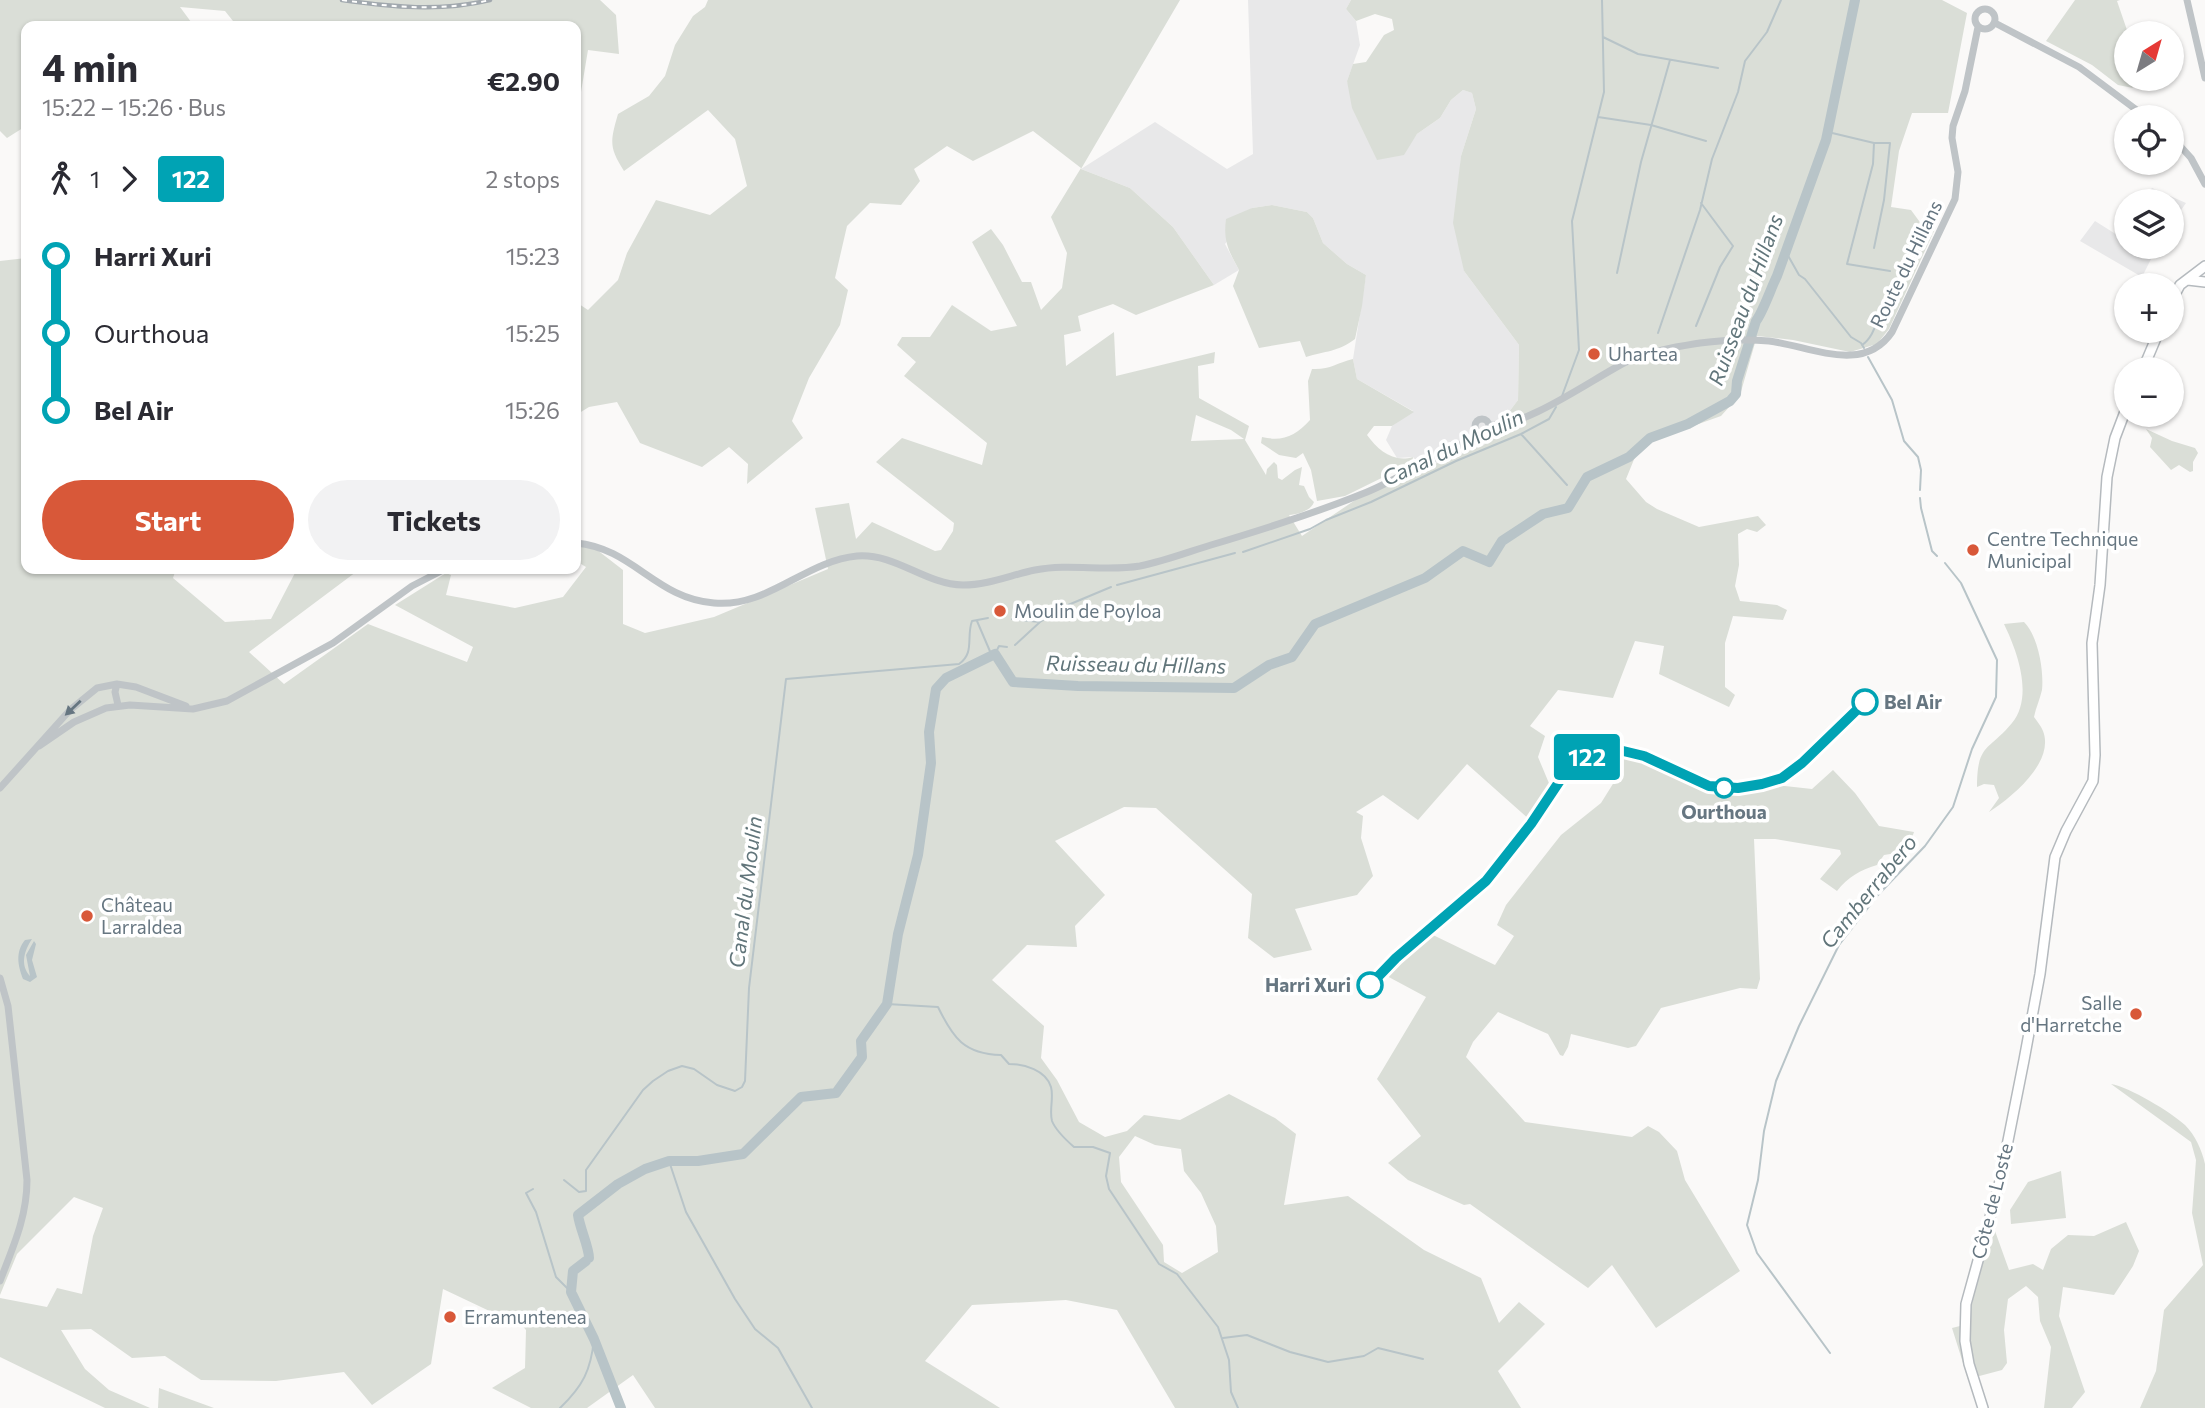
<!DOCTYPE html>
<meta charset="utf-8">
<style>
:root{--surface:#fff;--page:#f2f2f3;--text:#2b2b33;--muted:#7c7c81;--accent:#d85839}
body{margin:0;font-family:Commissioner,sans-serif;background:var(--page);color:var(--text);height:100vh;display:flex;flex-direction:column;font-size:26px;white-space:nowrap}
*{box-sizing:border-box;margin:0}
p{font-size:23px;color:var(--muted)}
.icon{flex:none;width:38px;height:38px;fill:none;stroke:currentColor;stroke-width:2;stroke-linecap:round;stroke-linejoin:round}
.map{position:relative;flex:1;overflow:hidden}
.drawer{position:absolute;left:21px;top:21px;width:560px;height:553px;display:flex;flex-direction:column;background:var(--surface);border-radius:14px;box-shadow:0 2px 5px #0004}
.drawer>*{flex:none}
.badge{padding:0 14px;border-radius:5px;font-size:24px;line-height:46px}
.needle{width:46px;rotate:37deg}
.fabs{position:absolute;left:2114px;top:21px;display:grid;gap:14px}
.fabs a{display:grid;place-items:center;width:70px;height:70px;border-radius:50%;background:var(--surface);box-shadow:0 2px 5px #0004;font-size:35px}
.map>.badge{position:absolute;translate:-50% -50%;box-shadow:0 0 0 4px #fff}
.legs{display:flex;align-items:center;gap:10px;height:77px;padding:0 21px;font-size:23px}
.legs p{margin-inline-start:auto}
.overview{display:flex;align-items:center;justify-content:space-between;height:119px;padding:0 21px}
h1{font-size:38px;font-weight:700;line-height:52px}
.cta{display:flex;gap:14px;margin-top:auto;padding:14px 21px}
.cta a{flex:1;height:80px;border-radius:42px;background:var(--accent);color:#fff;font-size:28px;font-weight:700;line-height:80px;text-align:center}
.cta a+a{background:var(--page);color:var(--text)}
ul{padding:0 21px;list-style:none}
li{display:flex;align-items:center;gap:24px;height:77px;font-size:26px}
li i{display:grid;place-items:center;width:10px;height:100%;margin:0 9px;background:currentColor}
li i::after{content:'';width:18px;height:18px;margin:-9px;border:5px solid;border-radius:50%;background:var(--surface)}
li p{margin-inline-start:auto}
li:first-child i{background:linear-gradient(#0000 50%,currentColor 0)}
li:last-child i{background:linear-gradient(currentColor 50%,#0000 0)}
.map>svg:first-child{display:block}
.built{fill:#e8e8e9}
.green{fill:#daded7;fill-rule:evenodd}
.water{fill:#b8c4c8}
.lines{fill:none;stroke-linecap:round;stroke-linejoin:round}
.stream{stroke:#b8c4c8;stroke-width:2}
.river{stroke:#b8c4c8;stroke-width:10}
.major-casing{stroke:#b5babe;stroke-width:12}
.minor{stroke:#bfc4c7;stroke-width:7}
.major{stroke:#fff;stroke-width:9}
.rail-casing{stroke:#a1a8ae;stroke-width:4.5}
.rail{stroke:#fff;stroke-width:2;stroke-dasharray:5;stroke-linecap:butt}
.oneway{fill:#667681}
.line-1-casing{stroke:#fff;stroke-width:16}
.line-1{stroke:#00a3b4;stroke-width:10}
.poi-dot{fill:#d85839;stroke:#fff;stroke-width:2.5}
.stop-1-dot{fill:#fff;stroke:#00a3b4;stroke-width:3.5}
.labels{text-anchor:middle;stroke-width:7;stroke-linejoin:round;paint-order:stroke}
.street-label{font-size:19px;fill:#667681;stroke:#fff}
.poi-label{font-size:19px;fill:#667681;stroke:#fff;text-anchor:start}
.stop-label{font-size:19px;font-weight:bold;fill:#667681;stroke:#fff;text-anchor:start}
.water-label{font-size:21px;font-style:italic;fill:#61757a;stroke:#fff}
</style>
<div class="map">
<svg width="2205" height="1408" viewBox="0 0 2205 1408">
<rect width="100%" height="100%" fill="#faf9f8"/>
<!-- built -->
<path class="built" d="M 1248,0 L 1351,0 L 1346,9 L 1356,21 L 1360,45 L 1347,81 L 1377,159 L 1403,154 L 1417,134 L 1440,118 L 1451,100 L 1463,90 L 1472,93 L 1476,109 L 1461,156 L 1460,171 L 1464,271 L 1519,345 L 1518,400 L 1484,445 L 1423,469 L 1413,457 L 1397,458 L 1386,440 L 1392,426 L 1413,411 L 1357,379 L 1353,359 L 1366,275 L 1347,264 L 1323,243 L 1313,218 L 1307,212 L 1272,205 L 1252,208 L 1225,244 L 1239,270 L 1214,285 L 1173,227 L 1130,188 L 1081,169 L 1155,122 L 1227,169 L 1253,154 Z
M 2152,188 L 2186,203 L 2172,223 L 2172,201 L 2144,201 Z
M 2095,221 L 2122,238 L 2126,231 L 2126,247 L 2157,247 L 2142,277 L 2080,241 Z"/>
<!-- green -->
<path class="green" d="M 0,0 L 600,0 L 616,15 L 619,54 L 588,50 L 580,98 L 576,104 L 576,26 L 237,26 L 225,11 L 180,7 L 194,26 L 26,26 L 26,126 L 7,138 L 0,131 Z
M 708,0 L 1180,0 L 1081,169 L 1130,188 L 1173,227 L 1214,285 L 1136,315 L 1113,304 L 1078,316 L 1081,331 L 1064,335 L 1066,366 L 1114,332 L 1116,376 L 1215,352 L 1214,363 L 1198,366 L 1199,398 L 1249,426 L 1245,440 L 1266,475 L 1267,469 L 1274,462 L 1277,465 L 1278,478 L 1282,480 L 1295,470 L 1302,467 L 1299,485 L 1304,486 L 1309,497 L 1314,502 C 1311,511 1298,514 1289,515 L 1302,536 L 1373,488 L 1484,445 L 1518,400 L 1519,345 L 1464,271 L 1453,223 L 1461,156 L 1476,109 L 1472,93 L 1463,90 L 1451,100 L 1440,118 L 1417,134 L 1404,155 L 1377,160 L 1352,108 L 1347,81 L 1353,64 L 1366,62 L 1384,35 L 1394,30 L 1392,19 L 1375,14 L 1356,21 L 1346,9 L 1351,0 L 1942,0 L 1967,13 L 1948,113 L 1912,113 L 1899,151 L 1891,207 L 1911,210 L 1922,225 L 1934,231 L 1889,329 L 1877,344 L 1850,352 L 1793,340 L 1757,336 L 1740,395 L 1721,416 L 1648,442 L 1635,457 L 1626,479 L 1646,502 L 1657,509 L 1699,527 L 1758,516 L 1766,525 L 1757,532 L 1747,529 L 1738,534 L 1739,565 L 1735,586 L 1740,601 L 1777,605 L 1787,610 L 1783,620 L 1733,616 L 1725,643 L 1725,687 L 1735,695 L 1729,707 L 1659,674 L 1664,646 L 1635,641 L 1613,698 L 1558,690 L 1530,726 L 1545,736 L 1538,757 L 1551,788 L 1530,820 L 1467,764 L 1418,820 L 1383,795 L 1356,812 L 1363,816 L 1361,838 L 1373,876 L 1357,895 L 1295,909 L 1312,950 L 1274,958 L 1248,938 L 1252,894 L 1156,808 L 1124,807 L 1055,841 L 1105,895 L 1075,926 L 1077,947 L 1027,945 L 992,980 L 1044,1026 L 1041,1058 L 1057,1080 L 1079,1122 L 1105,1137 L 1127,1131 L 1144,1115 L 1180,1120 L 1229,1094 L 1275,1118 L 1296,1134 L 1284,1205 L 1348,1196 L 1424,1250 L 1481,1278 L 1499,1323 L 1519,1302 L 1545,1324 L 1498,1371 L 1521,1408 L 1175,1408 L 1117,1310 L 1066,1300 L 972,1305 L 925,1361 L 1000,1408 L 655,1408 L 633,1375 L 587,1408 L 531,1408 L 492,1388 L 525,1368 L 526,1330 L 520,1323 L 500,1316 L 443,1289 L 431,1364 L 372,1405 L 344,1372 L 276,1381 L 201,1380 L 165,1356 L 132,1358 L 91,1329 L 61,1330 L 85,1369 L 109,1390 L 150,1408 L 105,1408 L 0,1357 L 0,1298 L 47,1307 L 57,1288 L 82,1294 L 93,1236 L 103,1208 L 74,1197 L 17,1254 L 0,1295 L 0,261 L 26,258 L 26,569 L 176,569 L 173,578 L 225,622 L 271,619 L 297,569 L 360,569 L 249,652 L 284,684 L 368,624 L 467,662 L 473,647 L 395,605 L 446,573 L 451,575 L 446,595 L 515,608 L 563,597 L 586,567 L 576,561 L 576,546 L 592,546 L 623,570 L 623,624 L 645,633 L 714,617 L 828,569 L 815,508 L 849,503 L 856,539 L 872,522 L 935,551 L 941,550 L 953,531 L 954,523 L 876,462 L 902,438 L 982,465 L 987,443 L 904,376 L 916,362 L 897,345 L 902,337 L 930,337 L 952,305 L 991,331 L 1017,326 L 972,242 L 991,229 L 1003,245 L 1022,282 L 1031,282 L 1041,310 L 1062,288 L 1067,253 L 1051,217 L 1081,168 L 1033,131 L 973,161 L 947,146 L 914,169 L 920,181 L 901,205 L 870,203 L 847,226 L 835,278 L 848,290 L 840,325 L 809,378 L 792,421 L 803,438 L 747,484 L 748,464 L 729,447 L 702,467 L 640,443 L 617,402 L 589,407 L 576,415 L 576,302 L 588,310 L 618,280 L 627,253 L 656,200 L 710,215 L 747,186 L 735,139 L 708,110 L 624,171 C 609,147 610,142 618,114 L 649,96 L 665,76 L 675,45 L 693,16 L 705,7 ZM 1196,415 L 1231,430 L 1244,439 L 1191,441 ZM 1135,1136 L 1155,1145 L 1181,1149 L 1184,1171 L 1201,1193 L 1216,1226 L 1218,1252 L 1182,1273 L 1164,1262 L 1163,1245 L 1121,1182 L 1119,1157 Z
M 2075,0 L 2120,0 L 2117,1 L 2128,33 L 2126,33 L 2126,79 L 2132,79 L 2129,80 L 2133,88 L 2118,85 L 2092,65 L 2046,41 Z
M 1272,205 L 1307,212 L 1313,218 L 1323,243 L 1347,264 L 1366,275 L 1362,306 L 1355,339 C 1338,352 1325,351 1306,357 L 1300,341 L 1259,348 L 1233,286 L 1239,270 C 1229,251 1223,242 1226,219 L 1252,208 Z
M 1353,359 L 1357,379 L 1414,412 L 1392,426 L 1374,426 L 1367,435 C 1378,450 1393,463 1413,457 L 1412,463 L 1345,496 L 1317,501 L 1311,470 L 1303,453 L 1296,458 L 1279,455 L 1261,443 L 1262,437 C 1282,442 1296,436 1310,420 L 1308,381 L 1312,369 C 1330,370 1336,363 1353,359 Z
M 2146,429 L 2172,441 L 2195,448 L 2198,453 L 2193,462 L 2193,471 L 2190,472 L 2179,465 L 2171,470 L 2150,447 L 2152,438 Z
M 2024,622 C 2038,636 2044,670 2042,690 C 2040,699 2036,707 2034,717 C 2037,721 2041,726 2043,731 C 2055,762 2012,797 1989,812 L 1999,798 L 1994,785 L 1984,784 L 1977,787 C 1977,743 1989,751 2012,723 C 2034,696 2017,651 2004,624 Z
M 1619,746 L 1634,747 L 1740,792 L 1775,785 L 1812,789 L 1833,770 L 1855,793 L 1879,826 L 1914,832 C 1908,851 1902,852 1884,855 L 1877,865 C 1860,870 1848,877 1837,891 L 1820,879 L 1841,854 L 1840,850 L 1775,839 L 1754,839 L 1760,979 L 1757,989 L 1740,988 L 1661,1008 L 1636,1046 L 1628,1048 L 1571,1034 L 1568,1047 L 1563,1056 L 1560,1055 L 1548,1034 L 1498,1012 L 1473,1042 L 1466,1057 L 1525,1122 L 1632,1137 L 1648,1126 L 1659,1132 L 1677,1151 L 1685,1180 L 1740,1271 L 1656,1328 L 1612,1265 L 1588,1288 L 1470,1204 L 1464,1205 L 1408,1180 L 1388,1163 L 1421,1136 L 1377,1079 L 1426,997 L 1385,975 L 1433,935 L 1495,965 L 1514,936 L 1497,925 L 1506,905 L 1561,835 L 1601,803 L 1616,779 C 1613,765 1602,763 1601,747 Z
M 2111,1084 C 2129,1087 2171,1112 2185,1125 C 2195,1135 2202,1150 2205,1164 L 2205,1408 L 2140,1408 L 2156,1371 L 2164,1310 L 2203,1265 L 2192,1213 L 2196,1160 L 2191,1142 Z
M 2061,1171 L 2066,1218 L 2011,1224 L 2010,1210 L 2028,1182 Z
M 2126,1222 L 2139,1251 L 2133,1266 L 2114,1295 L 2063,1287 L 2059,1316 L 2085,1392 L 2072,1408 L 2044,1408 L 2051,1347 L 2040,1321 L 2038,1297 L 2026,1286 L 2008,1299 L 2004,1330 L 2007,1363 L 2002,1370 L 1968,1379 L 1952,1328 L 1968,1324 L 1978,1274 L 1995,1231 L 2009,1270 L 2033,1264 L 2043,1270 L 2051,1249 L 2068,1235 L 2094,1236 Z
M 159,1388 L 214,1408 L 158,1408 Z"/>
<!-- water -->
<path class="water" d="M 32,939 C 24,951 20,965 30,976 L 26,955 L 34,941 L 36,944 L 32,960 L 37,977 L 30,982 L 23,979 C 18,966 15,952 25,940 Z"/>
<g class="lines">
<!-- stream -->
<path class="stream" d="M 1603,37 L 1638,54 L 1718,68
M 1598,117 L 1651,125 L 1706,141
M 1828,132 L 1874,143 L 1890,143 L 1884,200 L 1874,248
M 1874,143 L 1873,164 L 1847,264 L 1890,271
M 1786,252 L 1799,275 L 1805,279 L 1851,337 L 1861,343 L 1864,348
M 1617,273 L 1641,162 L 1670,60
M 1696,326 L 1720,267 L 1733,246 L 1701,203
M 1658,333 L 1700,210 L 1712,159 L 1738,92 L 1745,61 L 1767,32 L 1781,0
M 1862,345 C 1875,336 1876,320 1883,307 L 1891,303 L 1895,296
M 1868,357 L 1892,400 L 1904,441 L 1918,457 L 1921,470 L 1920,490
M 1562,396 L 1579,350 L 1572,221 L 1604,92 L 1602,0
M 1521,434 L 1567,485
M 1920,498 L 1921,508 L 1932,551 L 1937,556
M 1243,552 L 1310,529 L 1326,520 L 1371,502 L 1456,461 L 1521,434 L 1549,419 L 1556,407
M 1117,585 L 1235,553
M 1012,619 L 1040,622 L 1068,605 L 1111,587
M 977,621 L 992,656
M 1015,645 L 1040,622
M 995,654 L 999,646 L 1007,647
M 887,1004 L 938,1007 C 953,1038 964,1054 1001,1055 L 1009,1064 C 1024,1064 1046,1070 1051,1087 C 1054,1098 1049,1110 1052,1121 C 1056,1131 1066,1140 1074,1147 L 1093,1147 L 1110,1153 L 1106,1176 L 1109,1189 L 1159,1264 L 1177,1274 L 1218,1327 L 1229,1360 L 1231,1392 L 1238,1408
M 669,1161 L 686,1212 L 735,1299 L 755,1329 L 778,1348 L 812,1408
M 564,1180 L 579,1192 L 586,1191 L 586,1170 L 643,1090 L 653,1081 L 668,1071 L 682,1066 L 694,1069 L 717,1085 L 735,1091 L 742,1087 L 745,1081 L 749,988 L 786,679 L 959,664 C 975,653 966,637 972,621 L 988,618
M 533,1189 L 526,1193 L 536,1212 L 556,1277 L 571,1292
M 1223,1338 L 1247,1335 L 1290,1352 L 1328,1362 L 1364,1356 L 1378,1348 L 1423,1359
M 1830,1353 L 1757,1253 L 1747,1225 L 1758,1180 L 1764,1131 L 1776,1081 L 1799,1026 L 1839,945 L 1878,895 L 1925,846 L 1953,807 L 1972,749 L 1996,697 L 1997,660 L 1961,583 L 1945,563
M 560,1408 C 583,1386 591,1370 594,1339"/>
<!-- river -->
<path class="river" d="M 589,1258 C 589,1247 580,1229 578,1215 L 618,1184 L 645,1169 L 669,1161 L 698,1161 L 743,1154 L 801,1097 L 836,1093 L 862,1057 L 861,1041 L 887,1004 L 898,934 L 918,855 L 931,763 L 929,732 L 936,689 L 946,678 L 995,654 L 1013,682 L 1078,686 L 1234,688 L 1269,665 L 1292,657 L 1315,624 L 1425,578 L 1463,551 L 1489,562 L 1502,541 L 1543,514 L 1568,508 L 1587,477 L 1629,457 L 1650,438 L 1688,424 L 1730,401 L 1736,394 L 1737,381 L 1756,321 C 1763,312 1771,288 1777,276 L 1826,140 L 1855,0
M 586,1261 L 573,1271 L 571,1292 L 594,1339 L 621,1408"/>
<defs>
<path id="major" d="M 2188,280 L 2205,282
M 2172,300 L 2180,285 L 2205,266
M 2143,369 L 2159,331
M 1983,1408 L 1969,1364 L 1965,1341 L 1966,1304 L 2000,1181 L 2024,1060 L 2040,974 L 2055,857 L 2066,831 L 2093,781 L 2095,755 L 2092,643 L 2100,585 L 2107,477 L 2115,438 L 2126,409"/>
</defs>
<!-- major casing -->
<use href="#major" class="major-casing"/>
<!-- minor -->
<path class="minor" d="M 2187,0 L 2205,78
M1975 19a10 10 0 1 1 20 0a10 10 0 1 1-20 0Z
M 1995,23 L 2079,67 L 2146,117
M 2172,137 L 2191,158 L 2205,184
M1475 426a7 7 0 1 1 14 0a7 7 0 1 1-14 0Z
M 1489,425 C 1524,429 1595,377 1628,361 C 1650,351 1676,347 1700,343 C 1723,340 1747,339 1769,341 C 1810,346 1863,375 1892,332 L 1955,199 L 1958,172 L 1952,138 L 1953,126 L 1965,91 L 1978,27
M 576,543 C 633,548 656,599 714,603 C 768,608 805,561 857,556 C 896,553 924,584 963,585 C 988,585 1011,575 1035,570 C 1070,563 1106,572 1140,566 C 1165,561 1188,552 1211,545 C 1261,530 1313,514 1362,494 C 1383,486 1403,474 1423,464 C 1441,455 1464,447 1477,431
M 117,684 L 115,692 L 118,705
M 39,746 L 74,722 L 106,708 L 130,705 L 193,709 L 227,701 L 333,643 L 412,586 L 445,569
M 0,788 L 70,710 L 97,688 L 117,684 L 136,687 L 186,706
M 0,978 L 8,1006 L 27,1180 C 27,1217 13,1247 0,1281"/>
<!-- major -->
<use href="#major" class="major"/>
<defs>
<path id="rail" d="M 342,0 C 392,7 440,12 490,0"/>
</defs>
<!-- rail casing -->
<use href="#rail" class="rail-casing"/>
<!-- rail -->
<use href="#rail" class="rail"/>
</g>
<!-- one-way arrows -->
<defs><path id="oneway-solid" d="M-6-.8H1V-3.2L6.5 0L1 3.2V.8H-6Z" transform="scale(1.75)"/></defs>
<use class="oneway" href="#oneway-solid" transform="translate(73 708) rotate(137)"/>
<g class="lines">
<defs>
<path id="line-1" d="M 1370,985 L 1396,958 L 1486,881 L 1531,824 L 1565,773 L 1575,763 L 1590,755 L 1619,750 L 1644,756 L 1709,786 L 1738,788 L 1762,784 L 1782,778 L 1802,763 L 1865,702"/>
</defs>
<!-- line-1 casing -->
<use href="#line-1" class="line-1-casing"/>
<!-- line-1 -->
<use href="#line-1" class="line-1"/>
</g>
<!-- markers -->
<g class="poi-dot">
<circle cx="1594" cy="354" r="7"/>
<circle cx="1973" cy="550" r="7"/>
<circle cx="1000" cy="611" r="7"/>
<circle cx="87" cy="916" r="7"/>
<circle cx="2136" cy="1014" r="7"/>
<circle cx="450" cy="1317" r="7"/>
</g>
<g class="stop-1-dot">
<circle cx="1865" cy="702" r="12"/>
<circle cx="1724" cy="788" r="9"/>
<circle cx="1370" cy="985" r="12"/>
</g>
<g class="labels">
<!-- street labels -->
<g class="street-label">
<text transform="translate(1906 264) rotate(-64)" y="7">Route du Hillans</text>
<text transform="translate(1992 1201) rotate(-76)" y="7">Côte de Loste</text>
</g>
<!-- poi labels -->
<g class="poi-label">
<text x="1608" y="361">Uhartea</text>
<text x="1987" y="546">Centre Technique<tspan x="1987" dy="22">Municipal</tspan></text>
<text x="1014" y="618">Moulin de Poyloa</text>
<text x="101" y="912">Château<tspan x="101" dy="22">Larraldea</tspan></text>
<text x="2122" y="1010" text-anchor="end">Salle<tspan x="2122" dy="22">d'Harretche</tspan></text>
<text x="464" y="1324">Erramuntenea</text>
</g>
<!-- stop labels -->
<g class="stop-label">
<text x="1884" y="709">Bel Air</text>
<text x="1724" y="819" text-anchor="middle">Ourthoua</text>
<text x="1351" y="992" text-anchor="end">Harri Xuri</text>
</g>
<!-- water labels -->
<g class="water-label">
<text transform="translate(1746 300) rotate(-70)" y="7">Ruisseau du Hillans</text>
<text transform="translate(1453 448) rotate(-25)" y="7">Canal du Moulin</text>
<text transform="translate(1136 665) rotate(1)" y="7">Ruisseau du Hillans</text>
<text transform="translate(746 892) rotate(-83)" y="7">Canal du Moulin</text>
<text transform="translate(1869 892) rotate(-51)" y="7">Camberrabero</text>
</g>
</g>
</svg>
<div class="fabs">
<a><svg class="needle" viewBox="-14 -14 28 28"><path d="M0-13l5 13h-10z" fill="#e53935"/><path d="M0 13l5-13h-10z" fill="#7c7c81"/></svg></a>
<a><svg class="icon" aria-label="locate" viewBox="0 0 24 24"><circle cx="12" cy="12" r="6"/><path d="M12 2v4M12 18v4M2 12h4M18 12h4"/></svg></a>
<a><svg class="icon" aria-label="layers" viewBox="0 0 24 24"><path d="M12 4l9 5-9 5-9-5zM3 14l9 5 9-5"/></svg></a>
<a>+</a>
<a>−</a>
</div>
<b class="badge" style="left:1587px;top:757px;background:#00a3b4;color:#fff">122</b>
<section class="drawer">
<div class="overview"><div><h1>4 min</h1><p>15:22 – 15:26 · Bus</p></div><b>€2.90</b></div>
<div class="legs"><svg class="icon" aria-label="walk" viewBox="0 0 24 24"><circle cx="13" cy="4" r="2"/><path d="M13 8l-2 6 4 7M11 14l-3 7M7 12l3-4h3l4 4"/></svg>1<svg class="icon" aria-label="forward" viewBox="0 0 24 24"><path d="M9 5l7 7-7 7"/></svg><b class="badge" style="background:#00a3b4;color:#fff">122</b><p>2 stops</p></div>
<ul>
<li><i style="color:#00a3b4"></i><b>Harri Xuri</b><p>15:23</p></li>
<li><i style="color:#00a3b4"></i><span>Ourthoua</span><p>15:25</p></li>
<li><i style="color:#00a3b4"></i><b>Bel Air</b><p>15:26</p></li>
</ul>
<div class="cta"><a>Start</a><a>Tickets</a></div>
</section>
</div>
